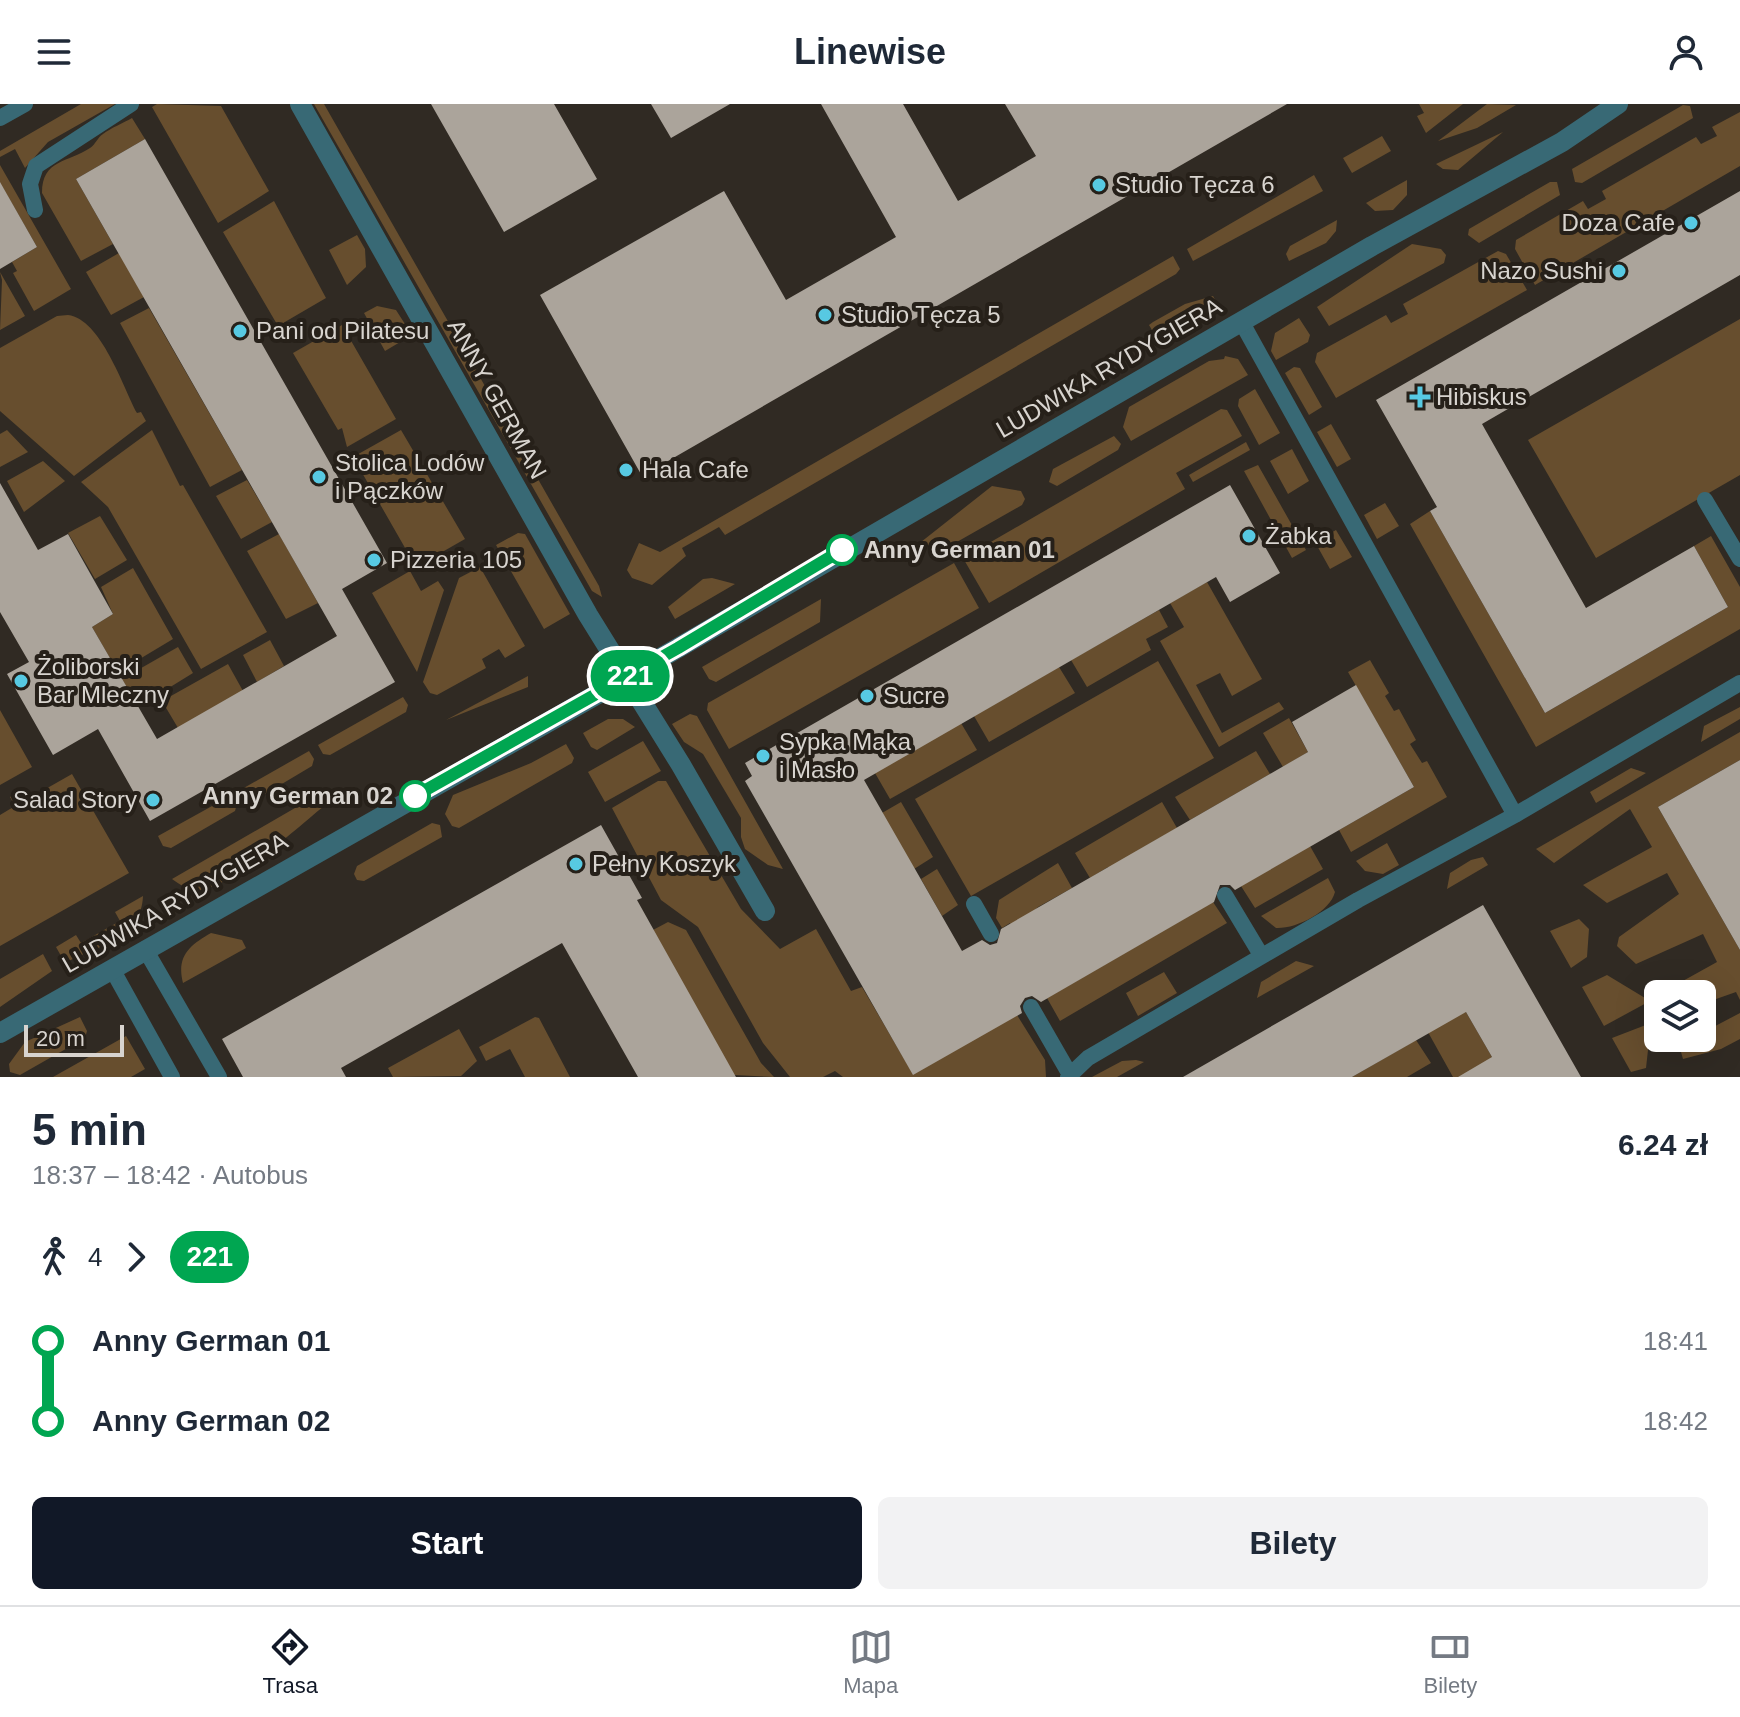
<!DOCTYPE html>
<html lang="pl">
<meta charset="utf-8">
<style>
:root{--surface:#fff;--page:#f2f2f3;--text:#1f2937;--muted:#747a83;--line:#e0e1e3;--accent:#111827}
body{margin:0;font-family:Helvetica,sans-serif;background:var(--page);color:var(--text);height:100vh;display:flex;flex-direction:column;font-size:30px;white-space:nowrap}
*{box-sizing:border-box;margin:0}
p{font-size:26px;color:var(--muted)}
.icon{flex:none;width:44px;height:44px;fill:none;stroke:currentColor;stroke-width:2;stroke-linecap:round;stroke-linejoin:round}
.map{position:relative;height:973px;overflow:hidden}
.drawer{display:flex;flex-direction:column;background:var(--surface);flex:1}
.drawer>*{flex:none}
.badge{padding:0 16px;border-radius:26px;font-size:28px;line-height:52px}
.controls{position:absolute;left:1644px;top:876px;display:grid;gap:16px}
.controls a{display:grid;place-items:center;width:72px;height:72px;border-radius:12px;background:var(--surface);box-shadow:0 8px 32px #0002;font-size:40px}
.scale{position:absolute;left:24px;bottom:20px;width:100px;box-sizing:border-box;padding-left:8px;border:4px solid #d8d4cf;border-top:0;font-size:22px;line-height:28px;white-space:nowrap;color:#d8d4cf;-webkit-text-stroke:6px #262019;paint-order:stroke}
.map>.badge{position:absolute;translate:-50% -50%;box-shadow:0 0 0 4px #fff}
.legs{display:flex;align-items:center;gap:12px;height:88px;padding:0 32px;font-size:26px}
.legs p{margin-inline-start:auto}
.overview{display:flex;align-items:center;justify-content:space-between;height:136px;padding:0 32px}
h1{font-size:44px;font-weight:700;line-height:60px}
.cta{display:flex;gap:16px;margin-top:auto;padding:16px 32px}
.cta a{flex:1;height:92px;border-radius:12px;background:var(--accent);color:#fff;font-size:32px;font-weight:700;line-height:92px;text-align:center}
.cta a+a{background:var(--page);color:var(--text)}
ul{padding:0 32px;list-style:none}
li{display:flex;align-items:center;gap:28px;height:80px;font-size:30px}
li i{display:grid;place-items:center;width:12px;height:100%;margin:0 10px;background:currentColor}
li i::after{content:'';width:20px;height:20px;margin:-10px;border:6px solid;border-radius:50%;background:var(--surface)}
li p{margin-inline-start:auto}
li:first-child i{background:linear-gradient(#0000 50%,currentColor 0)}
li:last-child i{background:linear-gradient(currentColor 50%,#0000 0)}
header{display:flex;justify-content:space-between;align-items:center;height:104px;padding:0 32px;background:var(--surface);font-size:36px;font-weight:700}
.dock{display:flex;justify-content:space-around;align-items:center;height:112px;border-top:2px solid var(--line);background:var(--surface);font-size:22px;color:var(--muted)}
.dock a{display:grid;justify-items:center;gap:4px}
.dock .active{color:var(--accent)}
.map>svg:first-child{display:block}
.green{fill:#674e2e}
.building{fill:#aba49b}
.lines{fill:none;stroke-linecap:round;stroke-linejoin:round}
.service{stroke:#386975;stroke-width:16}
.minor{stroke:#386975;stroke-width:20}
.tertiary{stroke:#386975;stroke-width:20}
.line-1-casing{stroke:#fff;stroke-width:18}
.line-1{stroke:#00a651;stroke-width:12}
.poi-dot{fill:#57c9e2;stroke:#262019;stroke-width:3}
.stop-1-dot{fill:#fff;stroke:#00a651;stroke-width:4}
.labels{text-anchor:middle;stroke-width:8;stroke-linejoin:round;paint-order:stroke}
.poi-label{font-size:24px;fill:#d8d4cf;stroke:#262019;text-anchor:start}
.street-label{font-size:24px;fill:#d8d4cf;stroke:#262019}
.stop-label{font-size:24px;font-weight:bold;fill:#d8d4cf;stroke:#262019;text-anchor:start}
</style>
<header><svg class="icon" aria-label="menu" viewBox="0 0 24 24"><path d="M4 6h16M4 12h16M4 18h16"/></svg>Linewise<svg class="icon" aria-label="person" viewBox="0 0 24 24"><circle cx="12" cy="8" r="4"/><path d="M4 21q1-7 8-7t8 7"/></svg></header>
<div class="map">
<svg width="1740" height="973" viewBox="0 0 1740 973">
<rect width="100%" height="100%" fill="#302a23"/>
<!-- green -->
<path class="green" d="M 81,0 L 115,0 L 48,38 L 25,64 L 15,45 L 0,53 L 0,47 Z
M 157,0 L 221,2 L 269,87 L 218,119 L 152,3 Z
M 314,0 L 324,0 L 599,482 L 602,493 L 592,487 Z
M 1419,0 L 1463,0 L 1426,29 L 1417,12 L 1424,9 Z
M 1487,0 L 1516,1 L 1477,24 L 1438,37 Z
M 1683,1 L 1690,2 L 1693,14 L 1582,79 L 1575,78 L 1572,65 Z
M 1740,8 L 1740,62 L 1535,181 L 1515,145 L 1516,136 L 1583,97 L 1588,105 L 1606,95 L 1602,87 L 1696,33 L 1701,40 L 1717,32 L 1712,23 Z
M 132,14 L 145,35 L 76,75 L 113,140 L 81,157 L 42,89 C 42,55 68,59 90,44 C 96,40 97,34 103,30 C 111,24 123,19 132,14 Z
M 1503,28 L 1458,66 L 1443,65 L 1436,60 Z
M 1382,32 L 1391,47 L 1352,69 L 1343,54 Z
M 0,61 L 71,185 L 34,207 L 13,169 L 17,167 L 12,158 L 37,143 L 3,84 L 0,85 Z
M 1314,71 L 1323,87 L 1193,157 L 1187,145 Z
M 1407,76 L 1407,91 L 1393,106 L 1375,107 L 1366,99 Z
M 1550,78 L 1557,78 L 1560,91 L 1479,139 L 1468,131 L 1469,125 Z
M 274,97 L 326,194 L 278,222 L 223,128 Z
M 1337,116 L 1336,127 L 1326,139 L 1289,157 L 1286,150 L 1290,142 Z
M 357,131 L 365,145 L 366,163 L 347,181 L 329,146 Z
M 1412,140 L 1441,145 L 1446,151 L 1444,159 L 1329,222 L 1317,203 Z
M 1498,147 L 1506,150 L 1527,186 L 1336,294 L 1315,258 L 1317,249 L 1386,211 L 1391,219 L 1408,210 L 1403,200 Z
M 119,149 L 144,193 L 111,211 L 86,168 Z
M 1173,152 L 1180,165 L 1176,170 L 725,431 L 719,423 L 682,444 L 686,452 L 652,481 L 632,474 L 627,466 L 639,439 L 660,448 Z
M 0,168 L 25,212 L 0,226 L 2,176 Z
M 1213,192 L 1218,201 L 1159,238 L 1149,221 L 1153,218 L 1185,200 Z
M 377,202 L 396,206 L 412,231 L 385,247 L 364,209 Z
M 149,204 L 242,366 L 210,383 L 120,219 Z
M 68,211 C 101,215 123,283 137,309 L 141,308 L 146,317 L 74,372 L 0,307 L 0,244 L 57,212 Z
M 1299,214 L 1310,231 L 1308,238 L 1276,256 L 1271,247 L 1275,229 Z
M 1740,215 L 1740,371 L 1596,454 L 1528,336 Z
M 342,221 L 396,315 L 347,343 L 342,324 L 338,326 L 293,249 Z
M 1225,252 L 1238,255 L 1248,271 L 1131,337 L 1123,323 L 1129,303 L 1209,257 L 1224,255 Z
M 1294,263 L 1300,264 L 1322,303 L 1309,311 L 1285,269 Z
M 1255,285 L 1280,329 L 1259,341 L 1238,302 L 1239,295 Z
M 1221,305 L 1227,306 L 1242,332 L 1176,369 L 1185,385 L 989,499 L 963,454 Z
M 1331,320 L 1351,355 L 1337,363 L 1317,328 Z
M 7,326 L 28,348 L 0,363 L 0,330 Z
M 152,326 L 180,382 L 183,381 L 267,528 L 201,565 L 108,403 L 81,378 Z
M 401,326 L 465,435 L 416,463 L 353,353 Z
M 1114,332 L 1121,340 L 1118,346 L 1057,382 L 1049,378 L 1053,365 Z
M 1246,338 L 1250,346 L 1193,378 L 1189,371 Z
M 1292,345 L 1309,377 L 1288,390 L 1270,357 Z
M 43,357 L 65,377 L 24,408 L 7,377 Z
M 1258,361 L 1306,446 L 1292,454 L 1244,367 Z
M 247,376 L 272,418 L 241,435 L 216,392 Z
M 992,382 L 1021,387 L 1025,395 L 1022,401 L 941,447 L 921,438 Z
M 1385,399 L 1399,422 L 1377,435 L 1364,411 Z
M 1430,407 L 1545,609 L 1728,503 L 1694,442 L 1711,432 L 1740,483 L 1740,525 L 1536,643 L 1410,420 Z
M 100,412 L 127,456 L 95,475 L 68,429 Z
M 1336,426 L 1352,453 L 1330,465 L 1315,438 Z
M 518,429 L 525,430 L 570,510 L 544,525 L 496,441 Z
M 279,430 L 318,499 L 286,515 L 247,447 Z
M 954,459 L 979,504 L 729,645 L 707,606 L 708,599 Z
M 480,463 L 525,542 L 505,554 L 499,545 L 482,555 L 486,564 L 437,591 L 430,589 L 423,578 L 459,474 Z
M 133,464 L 173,535 L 118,568 L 92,523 L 113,510 L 101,483 Z
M 410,467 L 421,487 L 438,477 L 444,486 L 417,568 L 372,489 Z
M 712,474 L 735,480 L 675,515 L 668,503 L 703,475 Z
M 1207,478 L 1262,575 L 1232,592 L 1220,569 L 1196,581 L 1222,629 L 1279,598 L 1284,605 L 1219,643 L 1160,537 L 1184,523 L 1170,499 Z
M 821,495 L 820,518 L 716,578 L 709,575 L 702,563 Z
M 1159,506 L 1168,523 L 1146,535 L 1151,546 L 1087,583 L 1071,556 Z
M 270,536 L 284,562 L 257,578 L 243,551 Z
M 178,543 L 193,569 L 138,603 L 122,575 Z
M 1370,556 L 1389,589 L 1385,592 L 1394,607 L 1399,605 L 1416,636 L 1410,640 L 1422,659 L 1427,657 L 1447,693 L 1351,748 L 1339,726 L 1414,683 L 1348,568 Z
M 1158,557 L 1214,654 L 971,792 L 915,695 Z
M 228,560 L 243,587 L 178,624 L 162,597 Z
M 1059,563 L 1075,589 L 989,638 L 974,612 Z
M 528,572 L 528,583 L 446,616 Z
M 403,593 L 408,601 L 406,608 L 330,651 L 323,650 L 318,641 Z
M 1740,603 L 1740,615 L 1701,638 L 1704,622 Z
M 0,606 L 32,663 L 0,681 Z
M 690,610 L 697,612 L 783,765 L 768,761 L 745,745 L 741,733 L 741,714 L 703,650 L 684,638 L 672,620 Z
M 1289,614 L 1308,648 L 1283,663 L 1263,629 Z
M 608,615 L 623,615 L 635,623 L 597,646 L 591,643 L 583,629 Z
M 961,619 L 977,646 L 890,695 L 875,669 Z
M 1740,628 L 1740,656 L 1658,703 L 1740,846 L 1740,896 L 1736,888 L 1702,900 L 1702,890 L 1663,888 L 1717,858 L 1703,830 L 1636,860 L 1617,842 L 1619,833 L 1679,790 L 1667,769 L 1607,799 L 1583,781 L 1652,743 L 1630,705 L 1554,759 L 1536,745 Z
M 643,637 L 661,667 L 605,698 L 588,668 Z
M 566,640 L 574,654 L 572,659 L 459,724 L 452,722 L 445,710 L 453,691 L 531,659 Z
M 309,647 L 314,655 L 312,662 L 255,696 L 247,695 L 242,685 Z
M 1256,647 L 1270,670 L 1190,716 L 1175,693 Z
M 1631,664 L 1646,669 L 1596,699 L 1590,688 Z
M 72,670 L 129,769 L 0,842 L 0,711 L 15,702 L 10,693 L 22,686 L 28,695 Z
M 658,677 L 666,677 L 741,805 L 780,845 L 816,825 L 851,887 L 862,883 L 913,970 L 1017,911 L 1045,956 L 1046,973 L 843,973 L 835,967 L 823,973 L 790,973 L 763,939 L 698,823 L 661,796 L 612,704 Z
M 232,691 L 237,700 L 235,707 L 171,744 L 163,742 L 158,732 Z
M 314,693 L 329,698 C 300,721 236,781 200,786 C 190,787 180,781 172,775 Z
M 901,698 L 933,753 L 914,765 L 882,709 Z
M 1162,698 L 1177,724 L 1137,747 L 1113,771 L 1108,763 L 1090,774 L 1075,749 Z
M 432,719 L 440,721 L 442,733 L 364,777 L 357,776 L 354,770 L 357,762 Z
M 1387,739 L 1399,761 L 1383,770 L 1365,767 L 1356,757 Z
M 1310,742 L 1323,765 L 1255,804 L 1241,782 Z
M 1483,753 L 1488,761 L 1447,785 L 1450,769 L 1471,756 Z
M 1058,759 L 1072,784 L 1038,803 L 1014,827 L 1010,819 L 1002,824 L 996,814 L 999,796 Z
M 937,765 L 958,801 L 942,812 L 921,775 Z
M 1328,774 L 1335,788 C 1330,808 1296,825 1276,824 L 1261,812 Z
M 143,792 C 141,835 99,841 65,859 L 56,843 L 76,831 L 81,839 L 120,817 L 115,808 Z
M 1213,798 L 1227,819 L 1060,917 L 1047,894 Z
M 1579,815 L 1589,825 L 1587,853 L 1571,864 L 1550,827 Z
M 668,818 L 686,826 L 761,959 L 774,973 L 734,971 L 653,826 Z
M 211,829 L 242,836 L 246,844 L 183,879 C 176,852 190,841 211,829 Z
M 43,850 L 52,867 L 0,903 L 0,875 Z
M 1296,857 L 1314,862 L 1257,894 L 1261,878 Z
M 1164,868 L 1177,889 L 1138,912 L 1126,889 Z
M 1607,871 L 1650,897 L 1604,922 L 1582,883 Z
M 1466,908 L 1492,953 L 1484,973 L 1453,973 L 1424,921 Z
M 1740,909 L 1740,935 L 1721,945 L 1683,955 L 1679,941 L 1702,934 L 1702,929 Z
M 80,913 L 87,927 L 85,934 L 20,971 L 10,968 L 9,960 L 25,938 Z
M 535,913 L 539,914 L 570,973 L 525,973 L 510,945 L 486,957 L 479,943 Z
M 1651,919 L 1646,964 L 1631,968 L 1612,934 Z
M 459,925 L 477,957 L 461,972 L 393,973 L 388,964 Z
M 126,932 L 145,965 L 131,973 L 53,973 Z
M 1416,936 L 1431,959 L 1407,973 L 1352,973 Z
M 1136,956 L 1144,958 L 1117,973 L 1092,973 L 1122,957 Z"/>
<!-- building -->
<path class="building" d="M 431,0 L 554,0 L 597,75 L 504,128 Z
M 651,0 L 730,0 L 671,34 Z
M 821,0 L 903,0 L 958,97 L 1036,52 L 1005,0 L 1287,0 L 642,372 L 540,191 L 724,87 L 786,196 L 896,133 Z
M 145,35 L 387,459 L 342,485 L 395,578 L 150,717 L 98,625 L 53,651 L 7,570 L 29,558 L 0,508 L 0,379 L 38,446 L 68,430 L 113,510 L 92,523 L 157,635 L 337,532 L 76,75 Z
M 0,78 L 37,143 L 0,165 Z
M 1740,87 L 1740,171 L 1482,320 L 1586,504 L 1694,442 L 1728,503 L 1545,609 L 1430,407 L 1437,403 L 1376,296 Z
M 1230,381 L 1280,469 L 1230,498 L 1216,473 L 864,676 L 962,847 L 982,836 L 990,841 L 997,839 L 1001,825 L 1308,648 L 1292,618 L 1356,581 L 1414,683 L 1235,786 L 1230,781 L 1220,781 L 1214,798 L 1041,898 L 1032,892 L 1025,894 L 1020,902 L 1022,909 L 913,971 L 745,677 L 752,672 L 745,659 Z
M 1740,656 L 1740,846 L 1658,703 Z
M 601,721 L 642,794 L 637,796 L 736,973 L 638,973 L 562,839 L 341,964 L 346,973 L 243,973 L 222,935 Z
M 1483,801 L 1581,973 L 1458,973 L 1492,953 L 1466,908 L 1352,973 L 1183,973 Z"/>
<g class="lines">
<!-- service -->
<path class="service" d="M 0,14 L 25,0
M 35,106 L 30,80 L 36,62 L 131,0
M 1241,217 L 1515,711 L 1740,579
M 1705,396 L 1740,455
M 1225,791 L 1261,851
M 974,800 L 991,830
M 145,845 L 219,973
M 112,865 L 172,973
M 1031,903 L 1069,969
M 1068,973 L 1088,954 L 1358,796 L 1515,711"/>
<!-- minor -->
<path class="minor" d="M 300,0 L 588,511 L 681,661 L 765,807"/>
<!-- tertiary -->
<path class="tertiary" d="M 0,929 L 626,574 L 1372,142 L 1562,38 L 1618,0"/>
</g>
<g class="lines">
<defs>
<path id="line-1" d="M 415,692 L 678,544 L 842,446"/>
</defs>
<!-- line-1 casing -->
<use href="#line-1" class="line-1-casing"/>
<!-- line-1 -->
<use href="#line-1" class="line-1"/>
</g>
<!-- markers -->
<g class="poi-dot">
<circle cx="1099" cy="81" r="8"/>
<circle cx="1691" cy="119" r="8"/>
<circle cx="1619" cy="167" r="8"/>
<circle cx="825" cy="211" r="8"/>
<circle cx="240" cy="227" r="8"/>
<path d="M1416 281h8v8h8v8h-8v8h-8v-8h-8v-8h8z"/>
<circle cx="626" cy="366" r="8"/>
<circle cx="319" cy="373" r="8"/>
<circle cx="1249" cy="432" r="8"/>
<circle cx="374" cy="456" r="8"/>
<circle cx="21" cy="577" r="8"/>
<circle cx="867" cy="592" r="8"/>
<circle cx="763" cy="652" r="8"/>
<circle cx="153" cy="696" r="8"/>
<circle cx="576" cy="760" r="8"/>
</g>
<g class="stop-1-dot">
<circle cx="842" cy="446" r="14"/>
<circle cx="415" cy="692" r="14"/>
</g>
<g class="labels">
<!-- poi labels -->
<g class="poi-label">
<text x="1115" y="89">Studio Tęcza 6</text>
<text x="1675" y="127" text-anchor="end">Doza Cafe</text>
<text x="1603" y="175" text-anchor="end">Nazo Sushi</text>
<text x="841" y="219">Studio Tęcza 5</text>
<text x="256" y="235">Pani od Pilatesu</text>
<text x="1436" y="301">Hibiskus</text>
<text x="335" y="367">Stolica Lodów<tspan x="335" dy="28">i Pączków</tspan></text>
<text x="642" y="374">Hala Cafe</text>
<text x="1265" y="440">Żabka</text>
<text x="390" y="464">Pizzeria 105</text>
<text x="37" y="571">Żoliborski<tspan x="37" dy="28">Bar Mleczny</tspan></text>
<text x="883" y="600">Sucre</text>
<text x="779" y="646">Sypka Mąka<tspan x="779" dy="28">i Masło</tspan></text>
<text x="137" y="704" text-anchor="end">Salad Story</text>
<text x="592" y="768">Pełny Koszyk</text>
</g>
<!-- street labels -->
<g class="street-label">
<text transform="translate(1109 264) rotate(-30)" y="8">LUDWIKA RYDYGIERA</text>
<text transform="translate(497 295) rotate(61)" y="8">ANNY GERMAN</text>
<text transform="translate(175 799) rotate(-30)" y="8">LUDWIKA RYDYGIERA</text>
</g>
<!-- stop labels -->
<g class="stop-label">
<text x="864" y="454">Anny German 01</text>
<text x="393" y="700" text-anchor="end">Anny German 02</text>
</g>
</g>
</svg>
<div class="controls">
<a><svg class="icon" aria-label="layers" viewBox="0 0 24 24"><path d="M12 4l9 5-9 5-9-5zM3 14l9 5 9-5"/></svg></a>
</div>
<div class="scale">20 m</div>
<b class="badge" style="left:630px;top:572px;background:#00a651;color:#fff">221</b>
</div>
<section class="drawer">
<div class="overview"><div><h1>5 min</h1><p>18:37 – 18:42 · Autobus</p></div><b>6.24 zł</b></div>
<div class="legs"><svg class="icon" aria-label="walk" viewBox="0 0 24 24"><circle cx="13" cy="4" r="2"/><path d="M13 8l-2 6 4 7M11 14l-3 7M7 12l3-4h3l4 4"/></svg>4<svg class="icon" aria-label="forward" viewBox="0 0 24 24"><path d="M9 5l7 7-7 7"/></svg><b class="badge" style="background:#00a651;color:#fff">221</b></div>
<ul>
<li><i style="color:#00a651"></i><b>Anny German 01</b><p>18:41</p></li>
<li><i style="color:#00a651"></i><b>Anny German 02</b><p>18:42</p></li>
</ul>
<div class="cta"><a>Start</a><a>Bilety</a></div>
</section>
<nav class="dock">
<a class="active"><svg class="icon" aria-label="directions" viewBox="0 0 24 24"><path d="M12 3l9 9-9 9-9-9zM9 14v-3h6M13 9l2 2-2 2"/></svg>Trasa</a>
<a><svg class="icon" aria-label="map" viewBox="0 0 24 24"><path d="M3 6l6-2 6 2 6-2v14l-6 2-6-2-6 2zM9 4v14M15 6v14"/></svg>Mapa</a>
<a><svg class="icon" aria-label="tickets" viewBox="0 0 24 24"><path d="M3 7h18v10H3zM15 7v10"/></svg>Bilety</a>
</nav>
